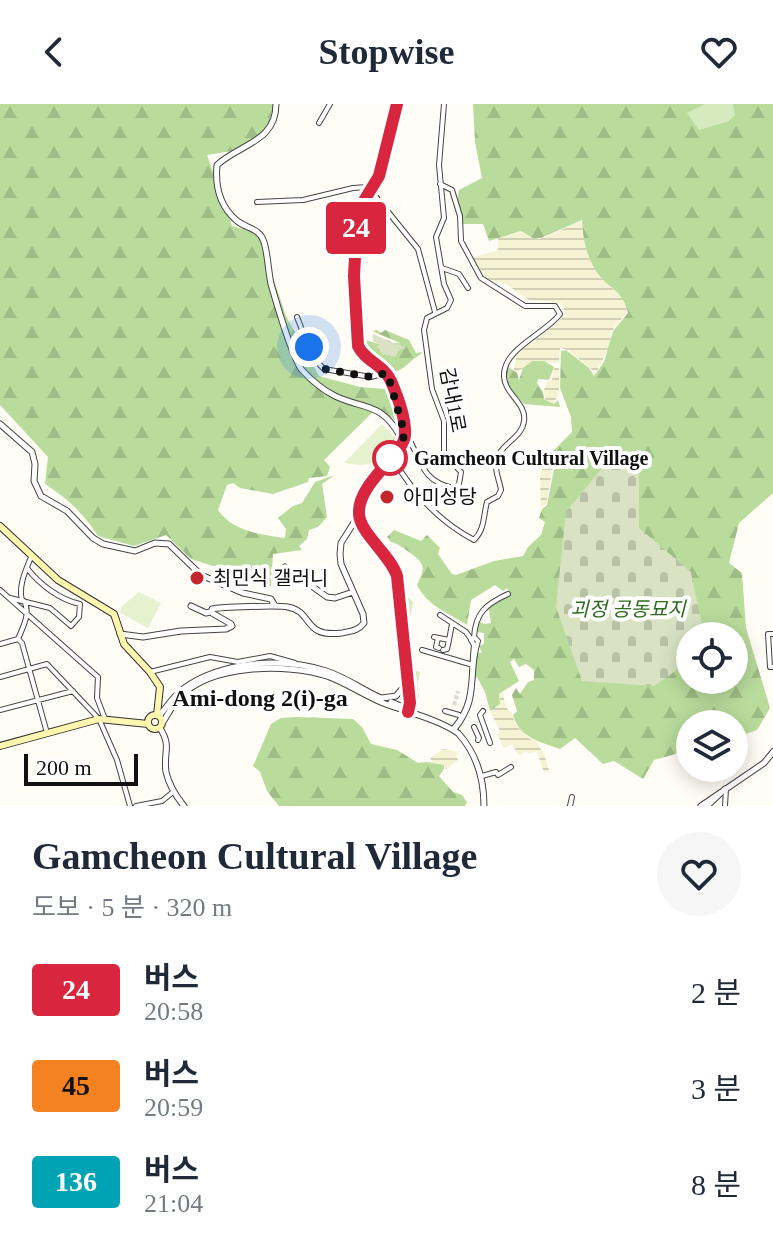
<!DOCTYPE html>
<html lang="ko">
<meta charset="utf-8">
<style>
:root{--surface:#fff;--page:#f6f6f7;--text:#1f2937;--muted:#747a83}
body{margin:0;font-family:"Times New Roman","Noto Sans KR",serif;background:var(--page);color:var(--text);height:100vh;display:flex;flex-direction:column;font-size:30px;white-space:nowrap}
*{box-sizing:border-box;margin:0}
p{font-size:26px;color:var(--muted)}
.icon{flex:none;width:44px;height:44px;fill:none;stroke:currentColor;stroke-width:2;stroke-linecap:round;stroke-linejoin:round}
.map{position:relative;height:702px;overflow:hidden}
.details{display:flex;flex-direction:column;background:var(--surface);flex:1}
.details>*{flex:none}
.badge{padding:0 16px;border-radius:6px;font-size:28px;line-height:52px}
.tools{position:absolute;left:676px;top:518px;display:grid;gap:16px}
.tools a{display:grid;place-items:center;width:72px;height:72px;border-radius:50%;background:var(--surface);box-shadow:0 4px 20px #0003;font-size:40px}
.scale{position:absolute;left:24px;bottom:20px;width:114px;box-sizing:border-box;padding-left:8px;border:4px solid #111;border-top:0;font-size:22px;line-height:28px;white-space:nowrap;color:#111;-webkit-text-stroke:6px #fff;paint-order:stroke}
.you{position:absolute;width:40px;height:40px;margin:-20px;border:6px solid #fff;border-radius:50%;background:#1a73e8;box-shadow:0 0 0 12px #1a73e833}
.map>.badge{position:absolute;translate:-50% -50%;box-shadow:0 0 0 4px #fff}
.round{display:grid;place-items:center;flex:none;width:84px;height:84px;border-radius:42px;background:var(--page)}
.headline{display:flex;align-items:center;justify-content:space-between;height:136px;padding:0 32px}
h1{font-size:38px;font-weight:700;line-height:60px}
ul{padding:0;list-style:none}
li{display:flex;align-items:center;gap:24px;height:96px;padding:0 32px}
li div{flex:1}
li b{display:block;font-size:30px}
li em{font-style:normal}
li .badge{min-width:88px;font-weight:700;text-align:center}
header{display:flex;justify-content:space-between;align-items:center;height:104px;padding:0 32px;background:var(--surface);font-size:36px;font-weight:700}
.map>svg:first-child{display:block}
.farmland{fill:url(#farmland-rules)}
.grass{fill:url(#grass-tufts)}
.forest{fill:url(#forest-firs);fill-rule:evenodd}
.cemetery{fill:url(#cemetery-stones)}
.park{fill:#d5ebbd}
.pitch{fill:#e6f2cf}
.lines{fill:none;stroke-linecap:round;stroke-linejoin:round}
.minor-tunnel{stroke:#dbdad3;stroke-width:4;stroke-dasharray:4 2;stroke-linecap:butt}
.minor-casing{stroke:#444;stroke-width:6}
.tertiary-casing{stroke:#444;stroke-width:7}
.secondary-casing{stroke:#333;stroke-width:8}
.minor{stroke:#fff;stroke-width:4}
.tertiary{stroke:#fff;stroke-width:5}
.secondary{stroke:#fff6b0;stroke-width:6}
.line-casing{stroke:#fff;stroke-width:18}
.line{stroke:#d7263d;stroke-width:12}
.walk{stroke:#111;stroke-width:8;stroke-dasharray:0 14.4}
.stop-dot{fill:#fff;stroke:#d7263d;stroke-width:4}
.poi-dot{fill:#c4262e;stroke:#fff;stroke-width:3}
.labels{text-anchor:middle;stroke-width:8;stroke-linejoin:round;paint-order:stroke}
.street-label{font-size:20px;fill:#111;stroke:#fff}
.stop-label{font-size:20px;font-weight:bold;fill:#111;stroke:#fff;text-anchor:start}
.poi-label{font-size:20px;fill:#111;stroke:#fff;text-anchor:start}
.park-label{font-size:20px;font-style:italic;fill:#2f6b1f;stroke:#fff}
.quarter-label{font-size:24px;font-weight:bold;fill:#111;stroke:#fff}
</style>
<header><svg class="icon" aria-label="back" viewBox="0 0 24 24"><path d="M15 5l-7 7 7 7"/></svg>Stopwise<svg class="icon" aria-label="heart" viewBox="0 0 24 24"><path d="M12 20l-8-8c-3-5 5-10 8-4 3-6 11-1 8 4z"/></svg></header>
<div class="map">
<svg width="773" height="702" viewBox="0 0 773 702">
<defs>
<pattern id="farmland-rules" width="6" height="5" patternUnits="userSpaceOnUse" patternTransform="scale(2)"><rect width="6" height="5" fill="#f6f3d4"/><path d="M0 2.5h6" fill="none" stroke="#d2cfb5"/></pattern>
<pattern id="grass-tufts" width="24" height="20" patternUnits="userSpaceOnUse" patternTransform="scale(2)"><rect width="24" height="20" fill="#d5ebbd"/><path d="M3 7l-1-3M5 7V3M7 7l1-3M15 17l-1-3M17 17v-4M19 17l1-3" fill="none" stroke="#b6c8a1"/></pattern>
<pattern id="forest-firs" width="22" height="20" patternUnits="userSpaceOnUse" patternTransform="scale(2)"><rect width="22" height="20" fill="#b9dc9c"/><path d="M5 1l3.5 6h-7zM16 11l3.5 6h-7z" fill="#9ebc85"/></pattern>
<pattern id="cemetery-stones" width="16" height="16" patternUnits="userSpaceOnUse" patternTransform="scale(2)"><rect width="16" height="16" fill="#d9e3c4"/><path d="M2 7V4a2 2 0 0 1 4 0v3zM10 15v-3a2 2 0 0 1 4 0v3z" fill="#b9c2a7"/></pattern>
</defs>
<rect width="100%" height="100%" fill="#fffdf5"/>
<!-- farmland -->
<path class="farmland" d="M 581,117 L 587,150 L 598,171 L 625,196 L 627,208 L 611,228 L 610,241 L 596,269 L 568,246 L 560,244 L 559,259 L 537,258 L 513,269 L 517,250 L 561,215 L 564,212 L 564,204 L 561,199 L 529,196 L 504,179 L 487,175 L 472,154 L 498,146 L 498,134 L 521,128 L 534,135 L 540,135 Z
M 554,264 L 559,264 L 559,287 L 554,300 L 545,295 L 544,286 L 547,278 L 552,276 Z
M 543,361 L 553,363 L 546,400 L 541,404 L 540,374 Z
M 503,589 L 505,601 L 509,608 L 511,607 L 515,620 L 530,635 L 536,637 L 545,652 L 549,667 L 544,669 L 537,647 L 528,650 L 526,647 L 519,652 L 512,640 L 504,644 L 497,630 L 500,627 L 490,607 L 500,600 L 499,591 Z
M 443,645 L 459,648 L 456,651 L 458,656 L 446,665 L 444,661 L 432,658 L 430,654 Z"/>
<!-- grass -->
<path class="grass" d="M 403,488 L 413,498 L 409,519 L 416,567 L 420,568 L 417,580 L 419,594 L 416,596 Z"/>
<!-- forest -->
<path class="forest" d="M 0,0 L 274,0 L 267,26 L 238,46 L 207,51 L 232,122 L 254,128 L 260,134 L 286,212 L 319,272 L 360,283 L 385,285 L 392,291 L 398,318 L 377,304 L 324,356 L 330,363 L 327,372 L 309,374 L 308,378 L 273,390 L 240,384 L 233,379 L 227,381 L 218,406 C 232,427 261,431 285,434 L 286,425 L 278,414 L 293,402 L 302,399 L 315,378 L 335,371 L 322,380 L 327,413 L 318,423 L 309,426 L 307,435 L 299,442 L 302,446 L 273,450 L 271,482 L 245,478 L 227,462 L 213,462 L 191,455 L 166,431 L 134,442 L 98,432 C 83,409 68,395 45,380 L 48,353 L 0,301 Z
M 473,0 L 773,0 L 773,389 L 739,419 L 729,459 L 742,469 L 746,524 L 770,604 L 757,626 L 734,634 L 734,620 L 690,620 L 690,646 L 654,656 L 643,675 L 614,657 L 603,660 L 575,634 L 560,645 C 541,638 519,634 513,611 L 517,607 L 512,591 L 516,584 L 520,590 L 528,578 L 534,576 L 534,566 L 526,560 L 519,563 L 514,555 L 510,558 L 519,577 L 499,590 L 500,600 L 490,607 L 485,588 L 477,573 L 474,575 L 476,549 L 482,549 L 479,542 L 484,540 L 484,529 L 475,528 L 477,516 L 484,520 L 491,519 L 488,500 L 507,492 L 509,488 L 507,484 L 503,487 L 495,481 L 471,496 L 467,521 C 449,509 428,503 417,481 C 426,462 425,460 409,448 C 402,443 399,440 391,438 L 387,433 L 394,426 L 421,437 L 427,431 L 440,444 L 438,450 L 452,470 L 456,471 L 494,457 L 523,452 L 528,443 L 541,431 L 545,418 L 539,414 L 542,405 L 547,401 L 554,365 L 564,352 L 556,351 L 553,347 L 572,328 L 571,313 L 560,284 L 561,247 L 566,246 L 589,264 L 594,272 L 604,258 L 613,227 L 628,209 C 623,186 610,186 598,170 C 586,153 583,135 582,116 L 541,134 L 534,135 L 521,127 L 489,137 L 483,120 L 463,120 L 457,98 L 459,86 L 482,74 L 475,38 ZM 690,532 L 734,532 L 734,576 L 690,576 Z
M 377,226 L 381,229 L 385,226 L 409,236 L 416,249 L 422,248 L 421,250 C 410,256 405,266 393,268 L 368,249 L 362,235 L 379,240 L 400,239 L 372,227 Z
M 532,257 L 544,257 L 554,263 L 549,276 L 538,275 L 537,279 L 543,288 L 544,295 L 554,300 L 558,296 L 560,303 L 524,300 C 512,288 505,279 507,262 L 517,269 L 519,276 L 523,264 Z
M 296,613 L 353,615 L 362,623 L 371,640 L 397,646 L 418,659 L 427,658 L 444,661 L 444,665 L 439,672 L 453,688 L 462,691 L 467,698 L 465,702 L 279,702 L 267,687 L 260,668 L 253,662 L 271,620 L 281,614 Z"/>
<!-- cemetery -->
<path class="cemetery" d="M 373,230 L 406,244 L 399,246 L 395,253 L 382,250 L 377,244 L 379,240 L 373,237 Z
M 612,352 L 639,352 L 639,424 L 691,468 L 704,532 L 690,532 C 690,563 677,565 654,582 L 582,577 L 556,503 L 566,408 Z"/>
<!-- park -->
<path class="park" d="M 705,0 L 733,0 L 735,11 L 729,17 L 699,26 L 687,9 Z"/>
<!-- pitch -->
<path class="pitch" d="M 382,320 L 396,335 C 377,359 374,364 344,359 Z
M 139,488 L 161,499 L 148,524 L 120,509 L 121,503 Z"/>
<g class="lines">
<!-- minor-tunnel -->
<path class="minor-tunnel" d="M 454,601 L 458,587"/>
<defs>
<path id="minor" d="M 319,19 L 330,0
M 257,98 L 303,96 L 353,84 L 368,83 L 418,145 L 435,208
M 442,164 L 459,170 L 468,184
M 297,213 C 304,230 310,253 324,265 L 371,273 L 385,269
M 406,330 C 421,353 420,378 454,384 L 459,380 L 461,368 L 444,350 L 444,317 L 432,285 L 424,226 L 427,214 L 447,204 L 451,196 L 444,180 L 436,133 L 444,114 L 439,61 L 444,0
M 392,353 C 412,388 438,417 474,436 C 485,425 483,413 487,398 L 498,392 L 501,386 C 500,379 496,370 496,362 C 495,341 522,336 524,317 C 527,300 505,290 504,273 C 502,245 545,230 560,210 L 555,202 L 525,202 L 481,174 L 461,137 L 460,112 L 452,86 L 440,80
M 0,486 L 98,573 L 97,594 L 105,615
M 10,494 L 50,504 L 71,522 L 79,513 L 80,500 C 60,496 39,480 27,464
M 22,496 C 18,482 26,466 31,453
M 24,497 C 31,509 23,523 18,535 L 22,539 L 47,629
M 440,511 L 466,528 L 471,535
M 773,530 L 768,530 L 770,563 L 773,563
M 434,533 L 449,536 L 452,520
M 438,534 L 436,543 L 439,544
M 474,534 C 475,509 486,500 508,490
M 0,540 L 18,535
M 422,546 L 473,561
M 443,546 L 447,545 L 449,536
M 150,568 L 210,553 L 238,558 L 270,552 L 295,559
M 0,573 L 47,560 L 99,615 L 117,656 L 130,702
M 0,606 L 73,587
M 445,607 L 459,611
M 483,607 L 480,611 L 490,639
M 474,623 L 479,634 L 478,636
M 453,625 C 476,598 470,575 474,541 L 471,536 L 475,534 L 478,537 C 467,574 481,593 454,626
M 482,672 L 496,668 L 498,671 L 511,663
M 136,702 L 162,697 L 173,688
M 570,702 L 572,693
M 725,702 L 726,685"/>
<path id="tertiary" d="M 276,0 C 276,38 240,40 217,61 C 215,82 220,102 236,116 C 246,125 259,123 264,138 C 268,151 268,166 271,180 C 276,197 292,254 302,266 C 311,276 323,286 335,292 C 365,306 381,298 400,332 L 391,347 L 393,351
M 397,0 L 379,72 L 364,94 L 357,115 L 354,172 L 358,242 C 365,257 384,260 391,277 C 397,291 406,315 405,331 C 404,351 358,378 359,410 C 359,429 390,450 397,472 L 410,599 L 408,608
M 0,320 L 32,348 L 35,360 L 34,377 L 41,392 L 67,407 L 93,434 L 103,440 L 135,447 L 155,439 L 169,440 L 201,471 L 243,489 L 271,495 L 275,502
M 285,463 L 327,493 L 335,494 L 353,488
M 191,502 L 206,509 L 210,508
M 120,530 L 143,533 L 181,527 L 226,525 L 232,522 L 231,520 L 212,509 L 212,505 C 220,503 279,501 288,503 C 314,508 302,534 342,529 C 351,527 358,527 364,519 L 363,510 L 341,460 L 340,450 L 341,439 L 358,412
M 382,594 L 396,592 L 406,580
M 391,598 L 411,606
M 159,612 C 167,603 173,592 183,585 C 221,557 283,553 326,567 C 345,573 363,586 381,594
M 163,618 C 168,610 173,600 180,593 C 211,560 287,559 327,572 C 346,579 364,591 383,599 C 407,608 437,615 458,629 C 477,650 484,674 484,702
M 160,624 C 172,643 163,648 166,668 C 169,681 175,691 184,702
M 701,702 L 764,659 L 773,648
M 707,702 L 725,685"/>
<path id="secondary" d="M 0,422 L 58,476 L 114,510 L 124,540 L 150,568 L 160,583 L 157,611
M148 618a7 7 0 1 1 14 0a7 7 0 1 1-14 0Z
M 0,642 L 99,615 L 148,620"/>
</defs>
<!-- minor casing -->
<use href="#minor" class="minor-casing"/>
<!-- tertiary casing -->
<use href="#tertiary" class="tertiary-casing"/>
<!-- secondary casing -->
<use href="#secondary" class="secondary-casing"/>
<!-- minor -->
<use href="#minor" class="minor"/>
<!-- tertiary -->
<use href="#tertiary" class="tertiary"/>
<!-- secondary -->
<use href="#secondary" class="secondary"/>
</g>
<g class="lines">
<defs>
<path id="line" d="M 397,0 L 379,72 L 359,105 L 357,115 L 354,172 L 358,242 C 365,257 384,261 391,277 C 397,291 406,315 405,331 C 404,351 358,378 359,409 C 359,429 390,450 397,472 L 410,599 L 408,608"/>
</defs>
<!-- line casing -->
<use href="#line" class="line-casing"/>
<!-- line -->
<use href="#line" class="line"/>
<!-- walk -->
<path class="walk" d="M 309,243 L 319,261 L 324,265 L 371,273 L 386,269 L 388,271 L 405,331 L 390,354"/>
</g>
<!-- markers -->
<circle class="stop-dot" cx="390" cy="354" r="16"/>
<g class="poi-dot">
<circle cx="387" cy="393" r="8"/>
<circle cx="197" cy="474" r="8"/>
</g>
<g class="labels">
<!-- street labels -->
<g class="street-label">
<text transform="translate(453 296) rotate(79)" y="7">감내1로</text>
</g>
<!-- stop labels -->
<g class="stop-label">
<text x="414" y="361">Gamcheon Cultural Village</text>
</g>
<!-- poi labels -->
<g class="poi-label">
<text x="403" y="400">아미성당</text>
<text x="213" y="481">최민식 갤러니</text>
</g>
<!-- park labels -->
<g class="park-label">
<text x="628" y="512">괴정 공동묘지</text>
</g>
<!-- quarter labels -->
<g class="quarter-label">
<text x="260" y="602">Ami-dong 2(i)-ga</text>
</g>
</g>
</svg>
<div class="tools">
<a><svg class="icon" aria-label="locate" viewBox="0 0 24 24"><circle cx="12" cy="12" r="6"/><path d="M12 2v4M12 18v4M2 12h4M18 12h4"/></svg></a>
<a><svg class="icon" aria-label="layers" viewBox="0 0 24 24"><path d="M12 4l9 5-9 5-9-5zM3 14l9 5 9-5"/></svg></a>
</div>
<div class="scale">200 m</div>
<div class="you" style="left:309px;top:243px"></div>
<b class="badge" style="left:356px;top:124px;background:#d7263d;color:#fff">24</b>
</div>
<section class="details">
<div class="headline"><div><h1>Gamcheon Cultural Village</h1><p>도보 · 5 분 · 320 m</p></div><a class="round"><svg class="icon" aria-label="heart" viewBox="0 0 24 24"><path d="M12 20l-8-8c-3-5 5-10 8-4 3-6 11-1 8 4z"/></svg></a></div>
<ul>
<li><span class="badge" style="background:#d7263d;color:#fff">24</span><div><b>버스</b><p>20:58</p></div><em>2 분</em></li>
<li><span class="badge" style="background:#f58220;color:#111">45</span><div><b>버스</b><p>20:59</p></div><em>3 분</em></li>
<li><span class="badge" style="background:#00a3b4;color:#fff">136</span><div><b>버스</b><p>21:04</p></div><em>8 분</em></li>
</ul>
</section>
